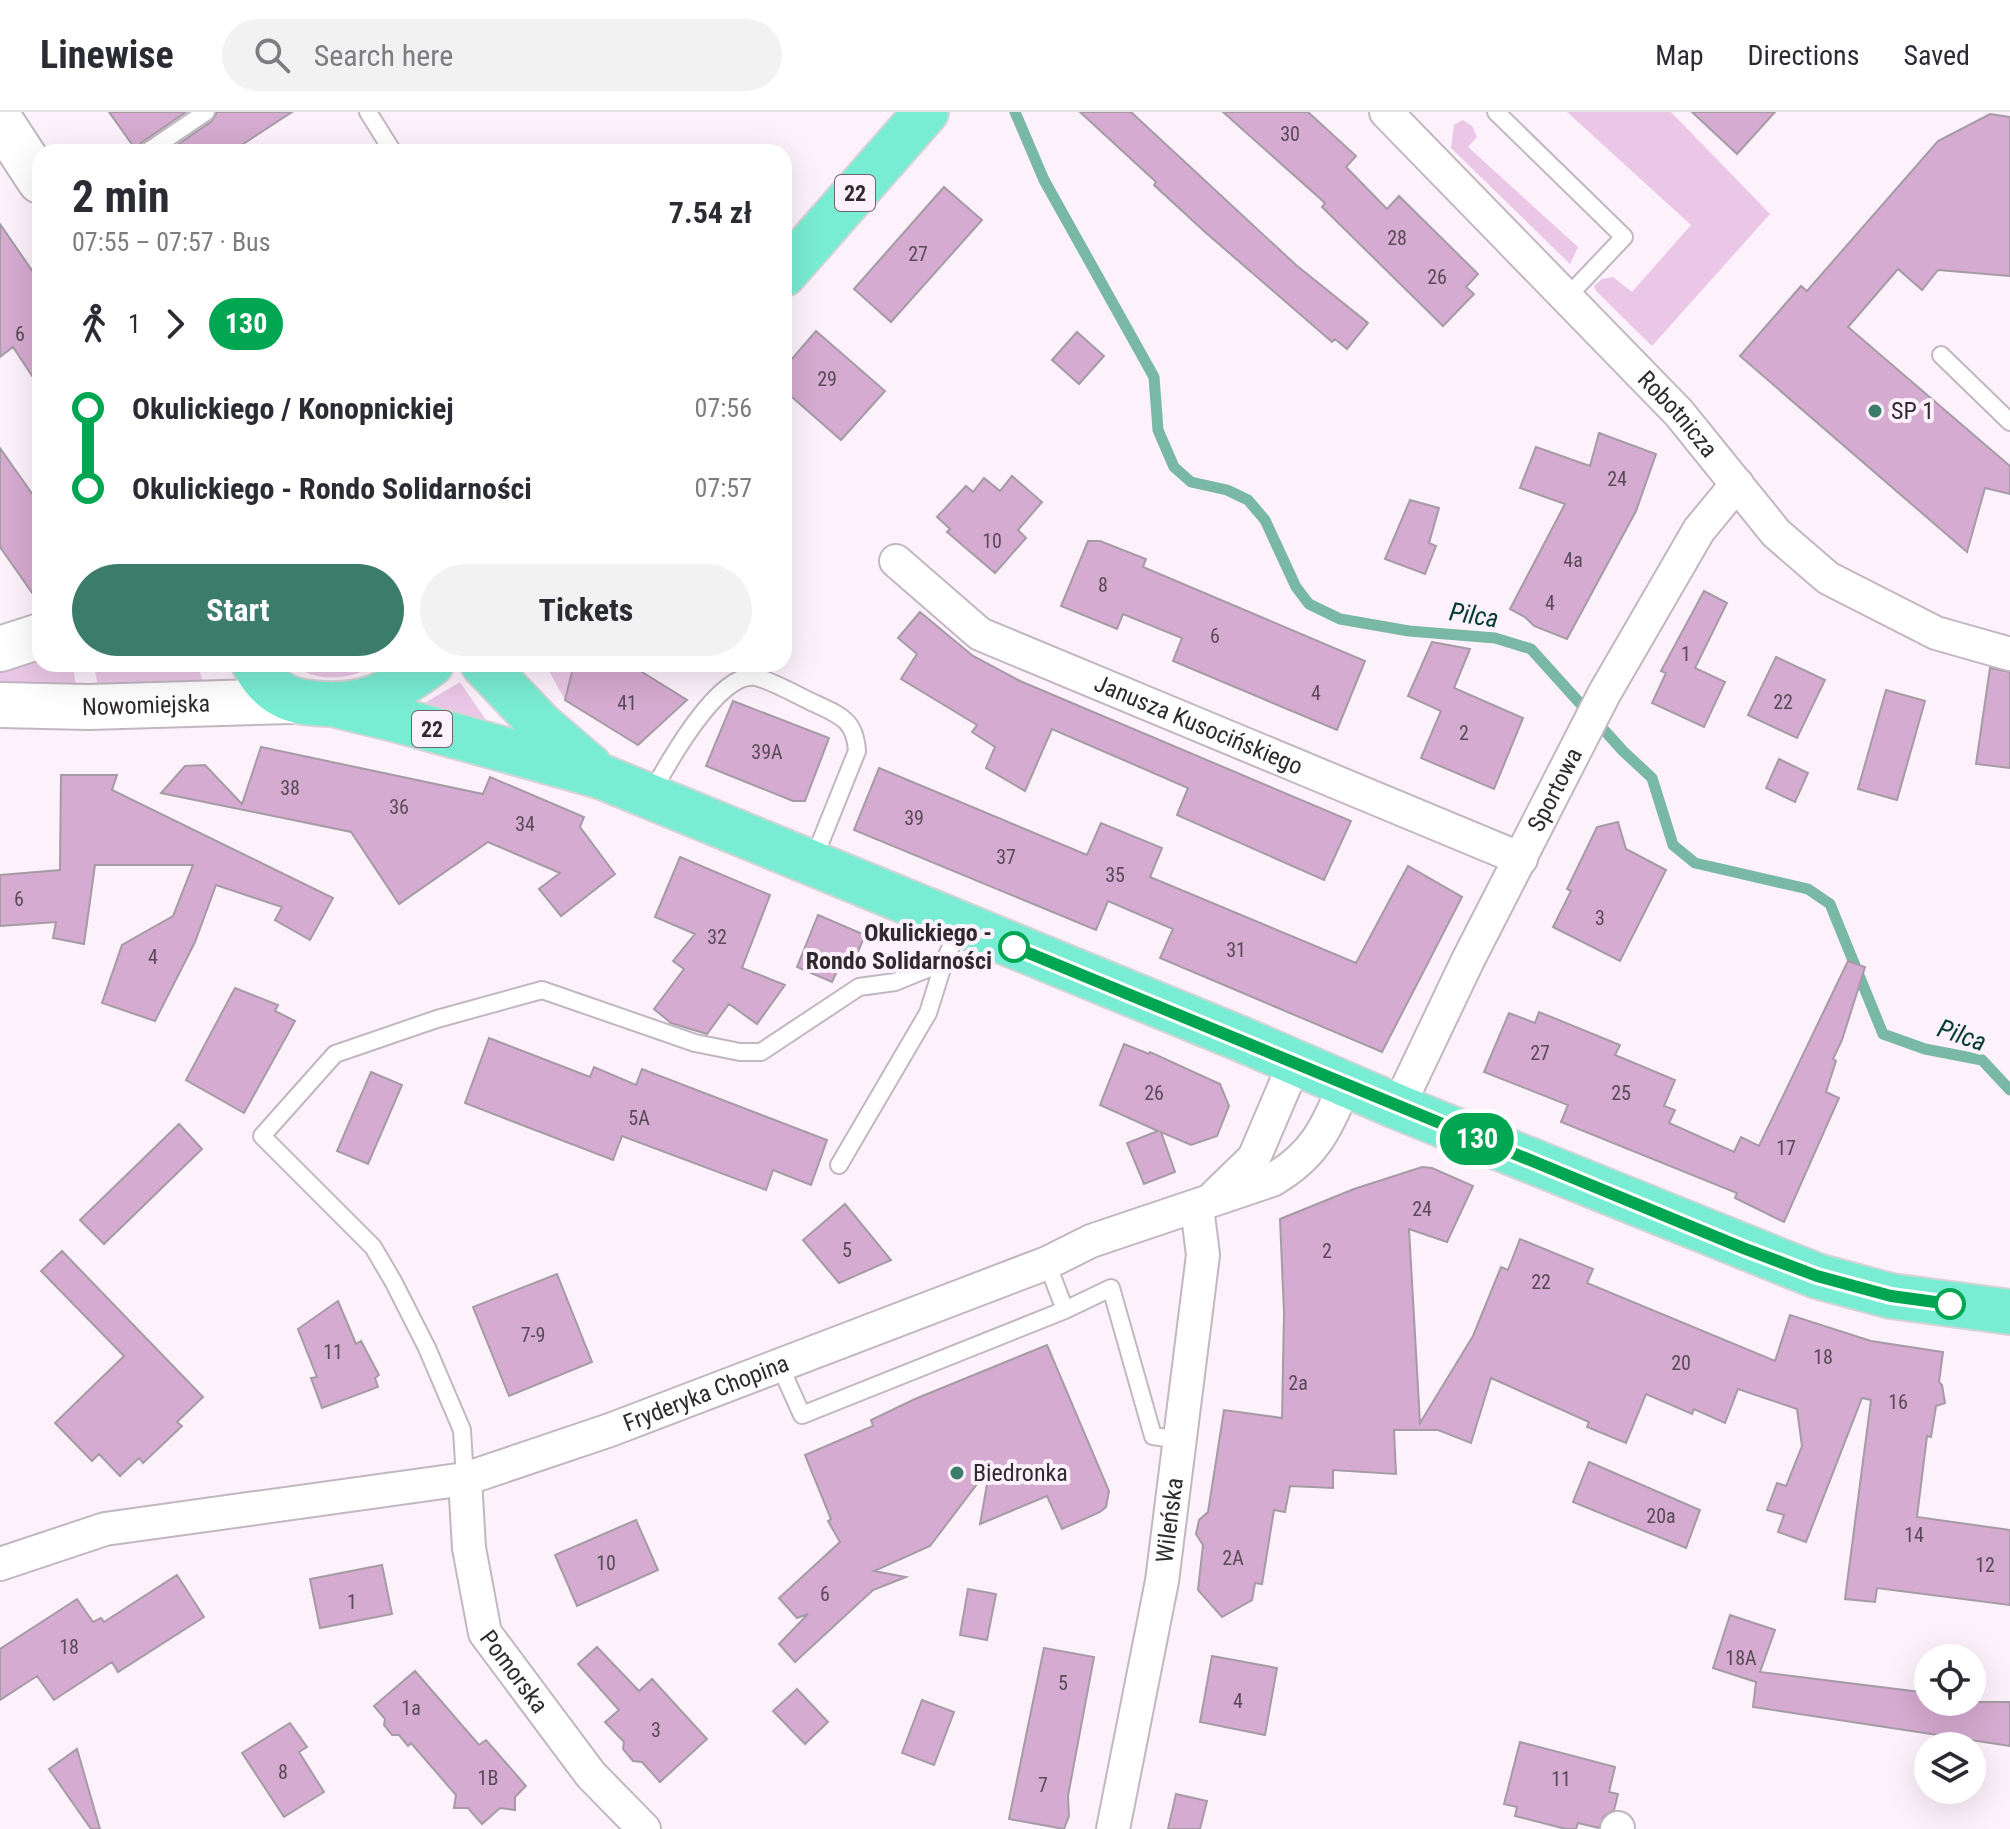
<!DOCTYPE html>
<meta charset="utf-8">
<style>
:root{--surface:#fff;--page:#f2f2f3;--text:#2b2b33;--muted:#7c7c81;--line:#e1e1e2;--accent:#3c7c6a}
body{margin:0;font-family:"Roboto Condensed",sans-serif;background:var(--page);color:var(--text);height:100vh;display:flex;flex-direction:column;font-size:30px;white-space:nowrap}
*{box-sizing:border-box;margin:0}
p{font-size:26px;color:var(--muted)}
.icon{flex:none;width:44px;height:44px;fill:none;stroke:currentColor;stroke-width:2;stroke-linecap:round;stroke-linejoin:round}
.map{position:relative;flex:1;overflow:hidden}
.side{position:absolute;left:32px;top:32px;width:760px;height:528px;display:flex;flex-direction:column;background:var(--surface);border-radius:24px;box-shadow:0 8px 32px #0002}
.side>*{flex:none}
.badge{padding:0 16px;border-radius:26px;font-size:28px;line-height:52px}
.buttons{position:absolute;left:1914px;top:1532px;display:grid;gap:16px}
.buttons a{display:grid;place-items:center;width:72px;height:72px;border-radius:50%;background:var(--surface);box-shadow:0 8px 32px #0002;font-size:40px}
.map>.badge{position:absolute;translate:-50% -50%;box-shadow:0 0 0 4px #fff}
.legs{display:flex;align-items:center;gap:12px;height:88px;padding:0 40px;font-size:26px}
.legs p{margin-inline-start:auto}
.headline{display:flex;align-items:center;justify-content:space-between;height:136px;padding:0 40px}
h1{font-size:44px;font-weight:700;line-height:60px}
.cta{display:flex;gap:16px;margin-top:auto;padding:16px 40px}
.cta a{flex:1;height:92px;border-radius:48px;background:var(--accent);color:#fff;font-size:32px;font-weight:700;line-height:92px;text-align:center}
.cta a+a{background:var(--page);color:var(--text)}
ul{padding:0 40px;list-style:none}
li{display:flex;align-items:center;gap:28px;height:80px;font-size:30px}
li i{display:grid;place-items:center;width:12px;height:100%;margin:0 10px;background:currentColor}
li i::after{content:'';width:20px;height:20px;margin:-10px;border:6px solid;border-radius:50%;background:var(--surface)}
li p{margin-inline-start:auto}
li:first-child i{background:linear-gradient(#0000 50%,currentColor 0)}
li:last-child i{background:linear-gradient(currentColor 50%,#0000 0)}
header{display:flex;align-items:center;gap:48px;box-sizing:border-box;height:112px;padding:0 40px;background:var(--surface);border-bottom:2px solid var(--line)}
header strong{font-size:38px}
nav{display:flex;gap:44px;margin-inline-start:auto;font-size:28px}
.search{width:560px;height:72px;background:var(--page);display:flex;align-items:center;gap:20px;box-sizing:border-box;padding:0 28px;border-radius:44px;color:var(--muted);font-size:30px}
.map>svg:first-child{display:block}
.green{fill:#eac7e6}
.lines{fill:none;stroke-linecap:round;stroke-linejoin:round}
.stream{stroke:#78b8a4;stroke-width:11}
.building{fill:#d6abd1;stroke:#a59ba4;stroke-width:2}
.lane-casing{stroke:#c2b7c0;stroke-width:20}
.street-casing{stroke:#c2b7c0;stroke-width:36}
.secondary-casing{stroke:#c2b7c0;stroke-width:48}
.primary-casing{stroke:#d5d4d5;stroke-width:48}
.lane{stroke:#fff;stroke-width:16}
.street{stroke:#fff;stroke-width:32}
.secondary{stroke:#fff;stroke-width:44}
.primary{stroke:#79ecd4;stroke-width:44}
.line-1-casing{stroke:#fff;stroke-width:18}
.line-1{stroke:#00a651;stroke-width:12}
.poi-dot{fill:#3c7c6a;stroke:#fdf1fc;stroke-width:3}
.stop-1-dot{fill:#fff;stroke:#00a651;stroke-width:4}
.labels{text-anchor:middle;stroke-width:8;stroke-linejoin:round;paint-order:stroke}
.number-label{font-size:20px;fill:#594a57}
.shield{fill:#fdf1fc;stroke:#6d666c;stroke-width:2}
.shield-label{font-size:22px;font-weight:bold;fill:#2f2a2e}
.poi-label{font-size:24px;fill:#2f2a2e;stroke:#fdf1fc;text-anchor:start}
.street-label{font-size:24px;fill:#2f2a2e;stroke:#fdf1fc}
.stop-label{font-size:24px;font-weight:bold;fill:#2f2a2e;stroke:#fdf1fc;text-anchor:end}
.water-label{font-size:26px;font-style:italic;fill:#003b2f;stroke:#fdf1fc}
</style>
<header>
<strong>Linewise</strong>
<div class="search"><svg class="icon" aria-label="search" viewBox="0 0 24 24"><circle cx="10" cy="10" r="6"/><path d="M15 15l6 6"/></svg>Search here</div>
<nav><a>Map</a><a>Directions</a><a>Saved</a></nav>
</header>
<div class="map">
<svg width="2010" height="1717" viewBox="0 0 2010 1717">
<rect width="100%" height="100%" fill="#fdf1fc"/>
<!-- green -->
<path class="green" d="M 1567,0 L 1671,0 L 1770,102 L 1652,234 L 1596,179 L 1594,174 L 1602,167 L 1613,165 L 1632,180 L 1691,113 Z
M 1463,8 L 1472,14 L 1477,25 L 1468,35 L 1578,135 L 1570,152 L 1451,36 L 1454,13 Z
M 40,542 L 40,552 L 73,552 L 76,575 L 0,580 L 0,556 Z
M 94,552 L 198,552 L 204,576 L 98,576 Z
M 292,552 L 379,552 C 352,567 318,573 292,552 Z
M 545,552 L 574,552 L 565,588 Z
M 460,570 L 490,614 L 415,597 Z"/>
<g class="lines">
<!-- stream -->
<path class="stream" d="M 1015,0 L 1044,68 L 1154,265 L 1158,318 L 1174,355 L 1191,370 L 1227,378 L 1248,388 L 1265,408 L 1296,475 L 1309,492 L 1340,507 L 1409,519 L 1495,526 L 1531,537 L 1623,639 L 1652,666 L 1673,733 L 1695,751 L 1808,777 L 1830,792 L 1883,922 L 1925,937 L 1982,948 L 2010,978"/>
</g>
<!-- building -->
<path class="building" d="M 109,0 L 186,0 L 141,31 L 136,38 Z
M 217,0 L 292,0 L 231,40 L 167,40 L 212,9 Z
M 1080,0 L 1131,0 L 1296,153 L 1368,211 L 1347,237 L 1335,227 L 1332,230 L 1205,120 L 1154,73 L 1156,70 Z
M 1223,0 L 1308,0 L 1356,44 L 1346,55 L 1387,97 L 1399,84 L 1478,162 L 1466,175 L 1474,182 L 1443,214 L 1322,95 L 1325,91 Z
M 1692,0 L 1775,0 L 1737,42 Z
M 1990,2 L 2010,5 L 2010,164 L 1938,158 L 1922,178 L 1898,157 L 1848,215 L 2010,354 L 2010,382 L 1985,376 L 1967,440 L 1740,244 L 1801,174 L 1807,179 L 1938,29 Z
M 944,75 L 982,108 L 891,210 L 854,177 Z
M 0,112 L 40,170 L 40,276 L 13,235 L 0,245 Z
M 816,219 L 885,279 L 841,328 L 784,278 L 784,256 Z
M 1077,220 L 1104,244 L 1079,272 L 1052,248 Z
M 1599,321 L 1656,342 L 1636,399 L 1567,527 L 1534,514 L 1525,505 L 1510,497 L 1565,392 L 1520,376 L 1536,335 L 1590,354 Z
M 0,336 L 40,393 L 40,492 L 0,435 Z
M 1012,364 L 1042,390 L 1018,418 L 1026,426 L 995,461 L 947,420 L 950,417 L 937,405 L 966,374 L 973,380 L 984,366 L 1000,379 Z
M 1410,388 L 1439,396 L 1429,431 L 1436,434 L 1425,462 L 1385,447 Z
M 1088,429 L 1100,429 L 1146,447 L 1143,455 L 1365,549 L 1337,618 L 1173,549 L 1182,526 L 1123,502 L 1117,517 L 1061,494 Z
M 1704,479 L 1727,491 L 1695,556 L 1725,570 L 1704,615 L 1652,591 L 1666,561 L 1661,559 Z
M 920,500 L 973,544 L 1020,569 L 1351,709 L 1324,768 L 1177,703 L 1188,676 L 1052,617 L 1025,679 L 986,656 L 995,635 L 972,620 L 977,613 L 901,567 L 917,542 L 898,526 Z
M 1432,530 L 1470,537 L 1454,576 L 1523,606 L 1494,677 L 1421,646 L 1441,599 L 1408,584 Z
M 1776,545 L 1825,568 L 1797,626 L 1748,603 Z
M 574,552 L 629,552 L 687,588 L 638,633 L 565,588 Z
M 1990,556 L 2010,560 L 2010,656 L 1976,652 Z
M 1886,578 L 1925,589 L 1897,688 L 1858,677 Z
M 733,589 L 829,626 L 805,689 L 793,689 L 706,654 Z
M 261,635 L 483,682 L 490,665 L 584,705 L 580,715 L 615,762 L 561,804 L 539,777 L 560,761 L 488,730 L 399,792 L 351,720 L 161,681 L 185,654 L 205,653 L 242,692 Z
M 1779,647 L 1808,661 L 1795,690 L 1766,676 Z
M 879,656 L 1087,743 L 1101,711 L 1162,736 L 1150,765 L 1356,851 L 1408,754 L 1462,785 L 1382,940 L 1160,846 L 1173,817 L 1108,789 L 1096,818 L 854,718 Z
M 61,663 L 117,663 L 112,678 L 333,786 L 310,828 L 275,808 L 282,795 L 216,773 L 195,830 L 155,909 L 102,891 L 122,833 L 173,804 L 193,753 L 95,753 L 84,832 L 53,826 L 56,810 L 0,814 L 0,763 L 60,758 Z
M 1618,710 L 1626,737 L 1666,758 L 1620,849 L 1553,815 L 1571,779 L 1567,777 L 1597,715 Z
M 680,745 L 770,783 L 742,856 L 785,873 L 757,912 L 729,892 L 707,922 L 671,911 L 654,897 L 684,857 L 673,849 L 695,822 L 655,805 Z
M 818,803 L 865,823 L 850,859 L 839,855 L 832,870 L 797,855 Z
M 1848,849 L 1865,855 L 1842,928 L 1833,947 L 1836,949 L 1826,980 L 1839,986 L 1784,1110 L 1735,1086 L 1737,1081 L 1561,1010 L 1568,993 L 1484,960 L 1509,901 L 1535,911 L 1539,900 L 1620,933 L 1615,943 L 1675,968 L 1664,994 L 1675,998 L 1669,1011 L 1734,1040 L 1741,1025 L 1759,1034 Z
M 235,876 L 278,893 L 275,899 L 295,909 L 244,1001 L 186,968 Z
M 489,926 L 590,965 L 594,955 L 636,973 L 642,957 L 827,1028 L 811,1073 L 773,1058 L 766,1078 L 622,1024 L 613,1048 L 465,991 Z
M 1124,932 L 1149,942 L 1150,940 L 1220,972 L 1229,994 L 1217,1024 L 1191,1033 L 1161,1020 L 1175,1060 L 1144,1072 L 1127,1031 L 1158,1019 L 1100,993 Z
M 371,960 L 402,973 L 368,1052 L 337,1039 Z
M 179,1012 L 202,1037 L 104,1132 L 80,1108 Z
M 1422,1055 L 1432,1056 L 1473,1074 L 1447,1130 L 1409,1117 L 1420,1311 L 1473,1224 L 1501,1155 L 1508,1158 L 1520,1127 L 1593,1157 L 1587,1171 L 1775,1249 L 1790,1203 L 1871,1229 L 1943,1240 L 1939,1270 L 1942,1273 L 1945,1291 L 1936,1294 L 1931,1325 L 1927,1324 L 1917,1405 L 2010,1418 L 2010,1493 L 1877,1476 L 1875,1490 L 1845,1487 L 1871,1288 L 1862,1286 L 1806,1430 L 1778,1420 L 1784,1403 L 1767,1398 L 1777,1371 L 1786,1374 L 1802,1334 L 1797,1297 L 1738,1277 L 1725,1311 L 1694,1297 L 1692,1302 L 1646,1282 L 1626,1331 L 1587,1315 L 1589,1310 L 1491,1266 L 1471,1331 L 1438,1318 L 1394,1318 L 1396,1362 L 1333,1358 L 1333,1376 L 1290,1374 L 1285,1400 L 1274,1398 L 1262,1472 L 1255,1471 L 1252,1488 L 1222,1505 L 1198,1478 L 1203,1433 L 1196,1422 L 1199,1408 L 1208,1400 L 1224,1298 L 1282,1306 L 1284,1201 L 1280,1107 L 1354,1077 Z
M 845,1092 L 891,1148 L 839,1171 L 803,1128 Z
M 62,1139 L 203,1285 L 177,1310 L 182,1314 L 143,1351 L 139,1346 L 120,1364 L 99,1342 L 92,1349 L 55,1311 L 124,1244 L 41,1159 Z
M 557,1162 L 592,1250 L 509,1284 L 473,1195 Z
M 338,1189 L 356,1232 L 361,1229 L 379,1263 L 375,1266 L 378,1275 L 322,1296 L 311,1266 L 317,1265 L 298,1217 Z
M 1047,1233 L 1109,1379 L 1106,1395 L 1100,1400 L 1062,1417 L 1047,1384 L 980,1412 L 990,1355 L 930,1434 L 874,1459 L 906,1465 L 873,1478 L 795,1550 L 779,1532 L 808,1502 L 797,1506 L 779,1486 L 840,1430 L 828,1409 L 831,1407 L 805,1343 L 873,1314 L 871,1308 L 915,1287 Z
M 1589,1350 L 1700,1398 L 1686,1436 L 1573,1390 Z
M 636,1408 L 658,1458 L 577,1494 L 555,1443 Z
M 382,1453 L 392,1502 L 320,1516 L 310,1467 Z
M 177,1463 L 204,1505 L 118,1560 L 112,1550 L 54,1588 L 37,1564 L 0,1588 L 0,1537 L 77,1487 L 93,1510 L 101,1506 L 104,1510 Z
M 968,1477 L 996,1482 L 987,1528 L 960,1523 Z
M 1730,1503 L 1775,1518 L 1760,1560 L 1928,1581 L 1928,1590 L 2010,1590 L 2010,1634 L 1753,1595 L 1756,1570 L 1713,1556 Z
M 597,1535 L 639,1579 L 652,1567 L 707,1627 L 660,1670 L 642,1650 L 633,1649 L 623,1637 L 624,1630 L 605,1610 L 619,1598 L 578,1552 Z
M 1044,1536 L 1094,1545 L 1068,1684 L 1069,1704 L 1064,1717 L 1009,1707 Z
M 1212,1544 L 1277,1556 L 1265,1623 L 1200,1610 Z
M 415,1559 L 479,1633 L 486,1628 L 526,1674 L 515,1685 L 515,1698 L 500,1696 L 482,1712 L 468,1696 L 454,1696 L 456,1683 L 411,1631 L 408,1634 L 399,1623 L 392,1623 L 384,1613 L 385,1607 L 374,1594 Z
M 797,1577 L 828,1610 L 805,1632 L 773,1599 Z
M 922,1588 L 954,1600 L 934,1653 L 902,1641 Z
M 290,1611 L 307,1635 L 299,1640 L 324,1680 L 284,1705 L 242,1641 Z
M 1520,1630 L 1615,1655 L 1609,1680 L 1618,1682 L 1614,1698 L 1604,1704 L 1599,1716 L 1578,1711 L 1576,1717 L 1566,1717 L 1515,1704 L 1517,1695 L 1504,1692 Z
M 77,1637 L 100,1717 L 91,1717 L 49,1657 Z
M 1176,1682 L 1207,1689 L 1200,1717 L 1168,1717 Z"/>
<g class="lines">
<defs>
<path id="lane" d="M 368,0 L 393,40
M 1496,0 L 1624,125 L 1567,185
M 147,40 L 206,0
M 1941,243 L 2010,310
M 650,684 C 665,656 719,558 755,565 C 771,568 800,585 816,592 C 842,604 855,609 857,639 L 812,751
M 839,1053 L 928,901 L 944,850 L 960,815
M 1047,1151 L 1065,1198
M 779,1252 L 802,1303 L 1065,1198 L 1111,1176 L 1153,1324 L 1180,1328
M 465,1367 L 462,1318 L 427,1236 L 393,1169 L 373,1135 L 262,1024 L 335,942 L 437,907 L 542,878 L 695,931 L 740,940 L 761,940 L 859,875 L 895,870 L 944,850"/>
<g id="street">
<path id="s1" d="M 1386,0 L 1679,301 L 1776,421 L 1828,466 L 1936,521 L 2010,542"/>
<path id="s2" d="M 896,449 L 980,522 L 1521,747"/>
<path id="s3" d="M 1398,995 L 1468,848 L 1604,582 L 1699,418 L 1737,372"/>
<path d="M 1215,1084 L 1254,1046 L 1295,950"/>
<path id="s4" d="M 465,1367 L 469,1436 L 485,1521 L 591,1663 L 644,1717"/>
<path id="s5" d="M 0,1452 L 105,1417 L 465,1367 L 610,1318 L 1047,1151 L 1091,1129 L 1272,1068 C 1314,1044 1327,1016 1345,972"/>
<path id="s6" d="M 1113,1717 L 1162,1469 L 1203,1143 L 1197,1095"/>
<path d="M 1617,1717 L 1618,1716"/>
</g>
<g id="secondary">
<path d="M 0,8 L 40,69"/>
<path d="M 0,537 L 40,524"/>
<path id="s7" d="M 0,593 L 89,595 L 291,589"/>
</g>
<path id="primary" d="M 784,162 L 926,0
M 254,552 C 267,577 285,589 312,591 C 365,597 389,582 431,552
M 483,552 L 541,613 L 590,655
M 340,594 L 398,608 L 600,664 L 1241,927 L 1398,995 L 1817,1164 L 1891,1184 L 2010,1200"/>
</defs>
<!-- lane casing -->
<use href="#lane" class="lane-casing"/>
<!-- street casing -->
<use href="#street" class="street-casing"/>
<!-- secondary casing -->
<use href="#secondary" class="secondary-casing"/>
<!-- primary casing -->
<use href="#primary" class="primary-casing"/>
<!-- lane -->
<use href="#lane" class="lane"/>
<!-- street -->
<use href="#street" class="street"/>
<!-- secondary -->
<use href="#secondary" class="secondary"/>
<!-- primary -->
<use href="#primary" class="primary"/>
</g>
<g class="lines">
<defs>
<path id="line-1" d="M 1014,835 L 1743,1136 L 1817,1164 L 1891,1184 L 1950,1192"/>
</defs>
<!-- line-1 casing -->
<use href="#line-1" class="line-1-casing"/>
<!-- line-1 -->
<use href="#line-1" class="line-1"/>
</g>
<!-- markers -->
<g class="poi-dot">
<circle cx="1875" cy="299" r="8"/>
<circle cx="957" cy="1361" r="8"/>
</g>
<g class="stop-1-dot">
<circle cx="1014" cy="835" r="14"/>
<circle cx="1950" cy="1192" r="14"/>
</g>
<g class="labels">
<!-- number labels -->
<g class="number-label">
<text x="1290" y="29">30</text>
<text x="1397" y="133">28</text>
<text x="918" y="149">27</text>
<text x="1437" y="172">26</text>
<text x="20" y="229">6</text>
<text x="827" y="274">29</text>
<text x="1617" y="374">24</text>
<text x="992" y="436">10</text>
<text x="1573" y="455">4a</text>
<text x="1103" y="480">8</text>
<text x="1550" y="498">4</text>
<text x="1215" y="531">6</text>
<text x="1686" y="549">1</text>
<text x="1316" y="588">4</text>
<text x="1783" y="597">22</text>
<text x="627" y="598">41</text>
<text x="1464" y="628">2</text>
<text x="767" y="647">39A</text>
<text x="290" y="683">38</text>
<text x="399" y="702">36</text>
<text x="914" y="713">39</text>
<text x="525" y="719">34</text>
<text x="1006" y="752">37</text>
<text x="1115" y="770">35</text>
<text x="19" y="794">6</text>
<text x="1600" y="813">3</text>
<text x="717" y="832">32</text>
<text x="1236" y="845">31</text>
<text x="153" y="852">4</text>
<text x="1540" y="948">27</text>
<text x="1154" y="988">26</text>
<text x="1621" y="988">25</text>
<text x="639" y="1013">5A</text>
<text x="1786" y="1043">17</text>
<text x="1422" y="1104">24</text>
<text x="847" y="1145">5</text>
<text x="1327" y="1146">2</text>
<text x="1541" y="1177">22</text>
<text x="533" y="1230">7-9</text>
<text x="333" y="1247">11</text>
<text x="1823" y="1252">18</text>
<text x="1681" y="1258">20</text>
<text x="1298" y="1278">2a</text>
<text x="1898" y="1297">16</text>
<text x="1661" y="1411">20a</text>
<text x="1914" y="1430">14</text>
<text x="1233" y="1453">2A</text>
<text x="606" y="1458">10</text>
<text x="1985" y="1460">12</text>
<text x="825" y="1489">6</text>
<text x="352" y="1497">1</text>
<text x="69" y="1542">18</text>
<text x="1741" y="1553">18A</text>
<text x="1063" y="1578">5</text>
<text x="1238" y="1596">4</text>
<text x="411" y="1603">1a</text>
<text x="656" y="1625">3</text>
<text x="283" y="1667">8</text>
<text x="488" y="1673">1B</text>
<text x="1561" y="1674">11</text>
<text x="1043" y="1680">7</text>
</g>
<!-- shield labels -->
<g class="shield">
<rect x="835" y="63" width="40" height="36" rx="6"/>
<rect x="412" y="599" width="40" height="36" rx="6"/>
</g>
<g class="shield-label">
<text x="855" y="89">22</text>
<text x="432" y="625">22</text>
</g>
<!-- poi labels -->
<g class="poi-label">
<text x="1891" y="307">SP 1</text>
<text x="973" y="1369">Biedronka</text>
</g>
<!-- street labels -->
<g class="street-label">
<text dy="8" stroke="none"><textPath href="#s1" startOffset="420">Robotnicza</textPath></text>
<text dy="8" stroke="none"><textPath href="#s7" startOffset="146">Nowomiejska</textPath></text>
<text dy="8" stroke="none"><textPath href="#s2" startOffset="348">Janusza Kusocińskiego</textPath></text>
<text dy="8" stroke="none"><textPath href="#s3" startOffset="354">Sportowa</textPath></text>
<text dy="8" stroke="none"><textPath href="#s5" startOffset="730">Fryderyka Chopina</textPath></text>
<text dy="8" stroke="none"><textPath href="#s6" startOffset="314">Wileńska</textPath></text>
<text dy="8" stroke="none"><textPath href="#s4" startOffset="204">Pomorska</textPath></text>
</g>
<!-- stop labels -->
<g class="stop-label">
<text x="992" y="829">Okulickiego -<tspan x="992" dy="28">Rondo Solidarności</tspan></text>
</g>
<!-- water labels -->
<g class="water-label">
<text transform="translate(1474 503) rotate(9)" y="9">Pilca</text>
<text transform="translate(1962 923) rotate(19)" y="9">Pilca</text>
</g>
</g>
</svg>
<div class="buttons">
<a><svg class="icon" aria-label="locate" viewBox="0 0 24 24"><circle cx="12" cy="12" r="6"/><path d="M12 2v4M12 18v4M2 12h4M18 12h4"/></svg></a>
<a><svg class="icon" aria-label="layers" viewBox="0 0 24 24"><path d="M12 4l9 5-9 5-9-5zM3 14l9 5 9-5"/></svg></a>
</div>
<b class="badge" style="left:1477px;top:1027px;background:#00a651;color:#fff">130</b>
<section class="side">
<div class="headline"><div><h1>2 min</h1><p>07:55 – 07:57 · Bus</p></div><b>7.54 zł</b></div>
<div class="legs"><svg class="icon" aria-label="walk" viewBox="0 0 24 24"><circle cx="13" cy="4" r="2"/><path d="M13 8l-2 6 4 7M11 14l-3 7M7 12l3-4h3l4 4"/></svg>1<svg class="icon" aria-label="forward" viewBox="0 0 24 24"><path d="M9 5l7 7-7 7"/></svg><b class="badge" style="background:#00a651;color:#fff">130</b></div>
<ul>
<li><i style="color:#00a651"></i><b>Okulickiego / Konopnickiej</b><p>07:56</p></li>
<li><i style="color:#00a651"></i><b>Okulickiego - Rondo Solidarności</b><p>07:57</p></li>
</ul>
<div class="cta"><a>Start</a><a>Tickets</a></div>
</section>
</div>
